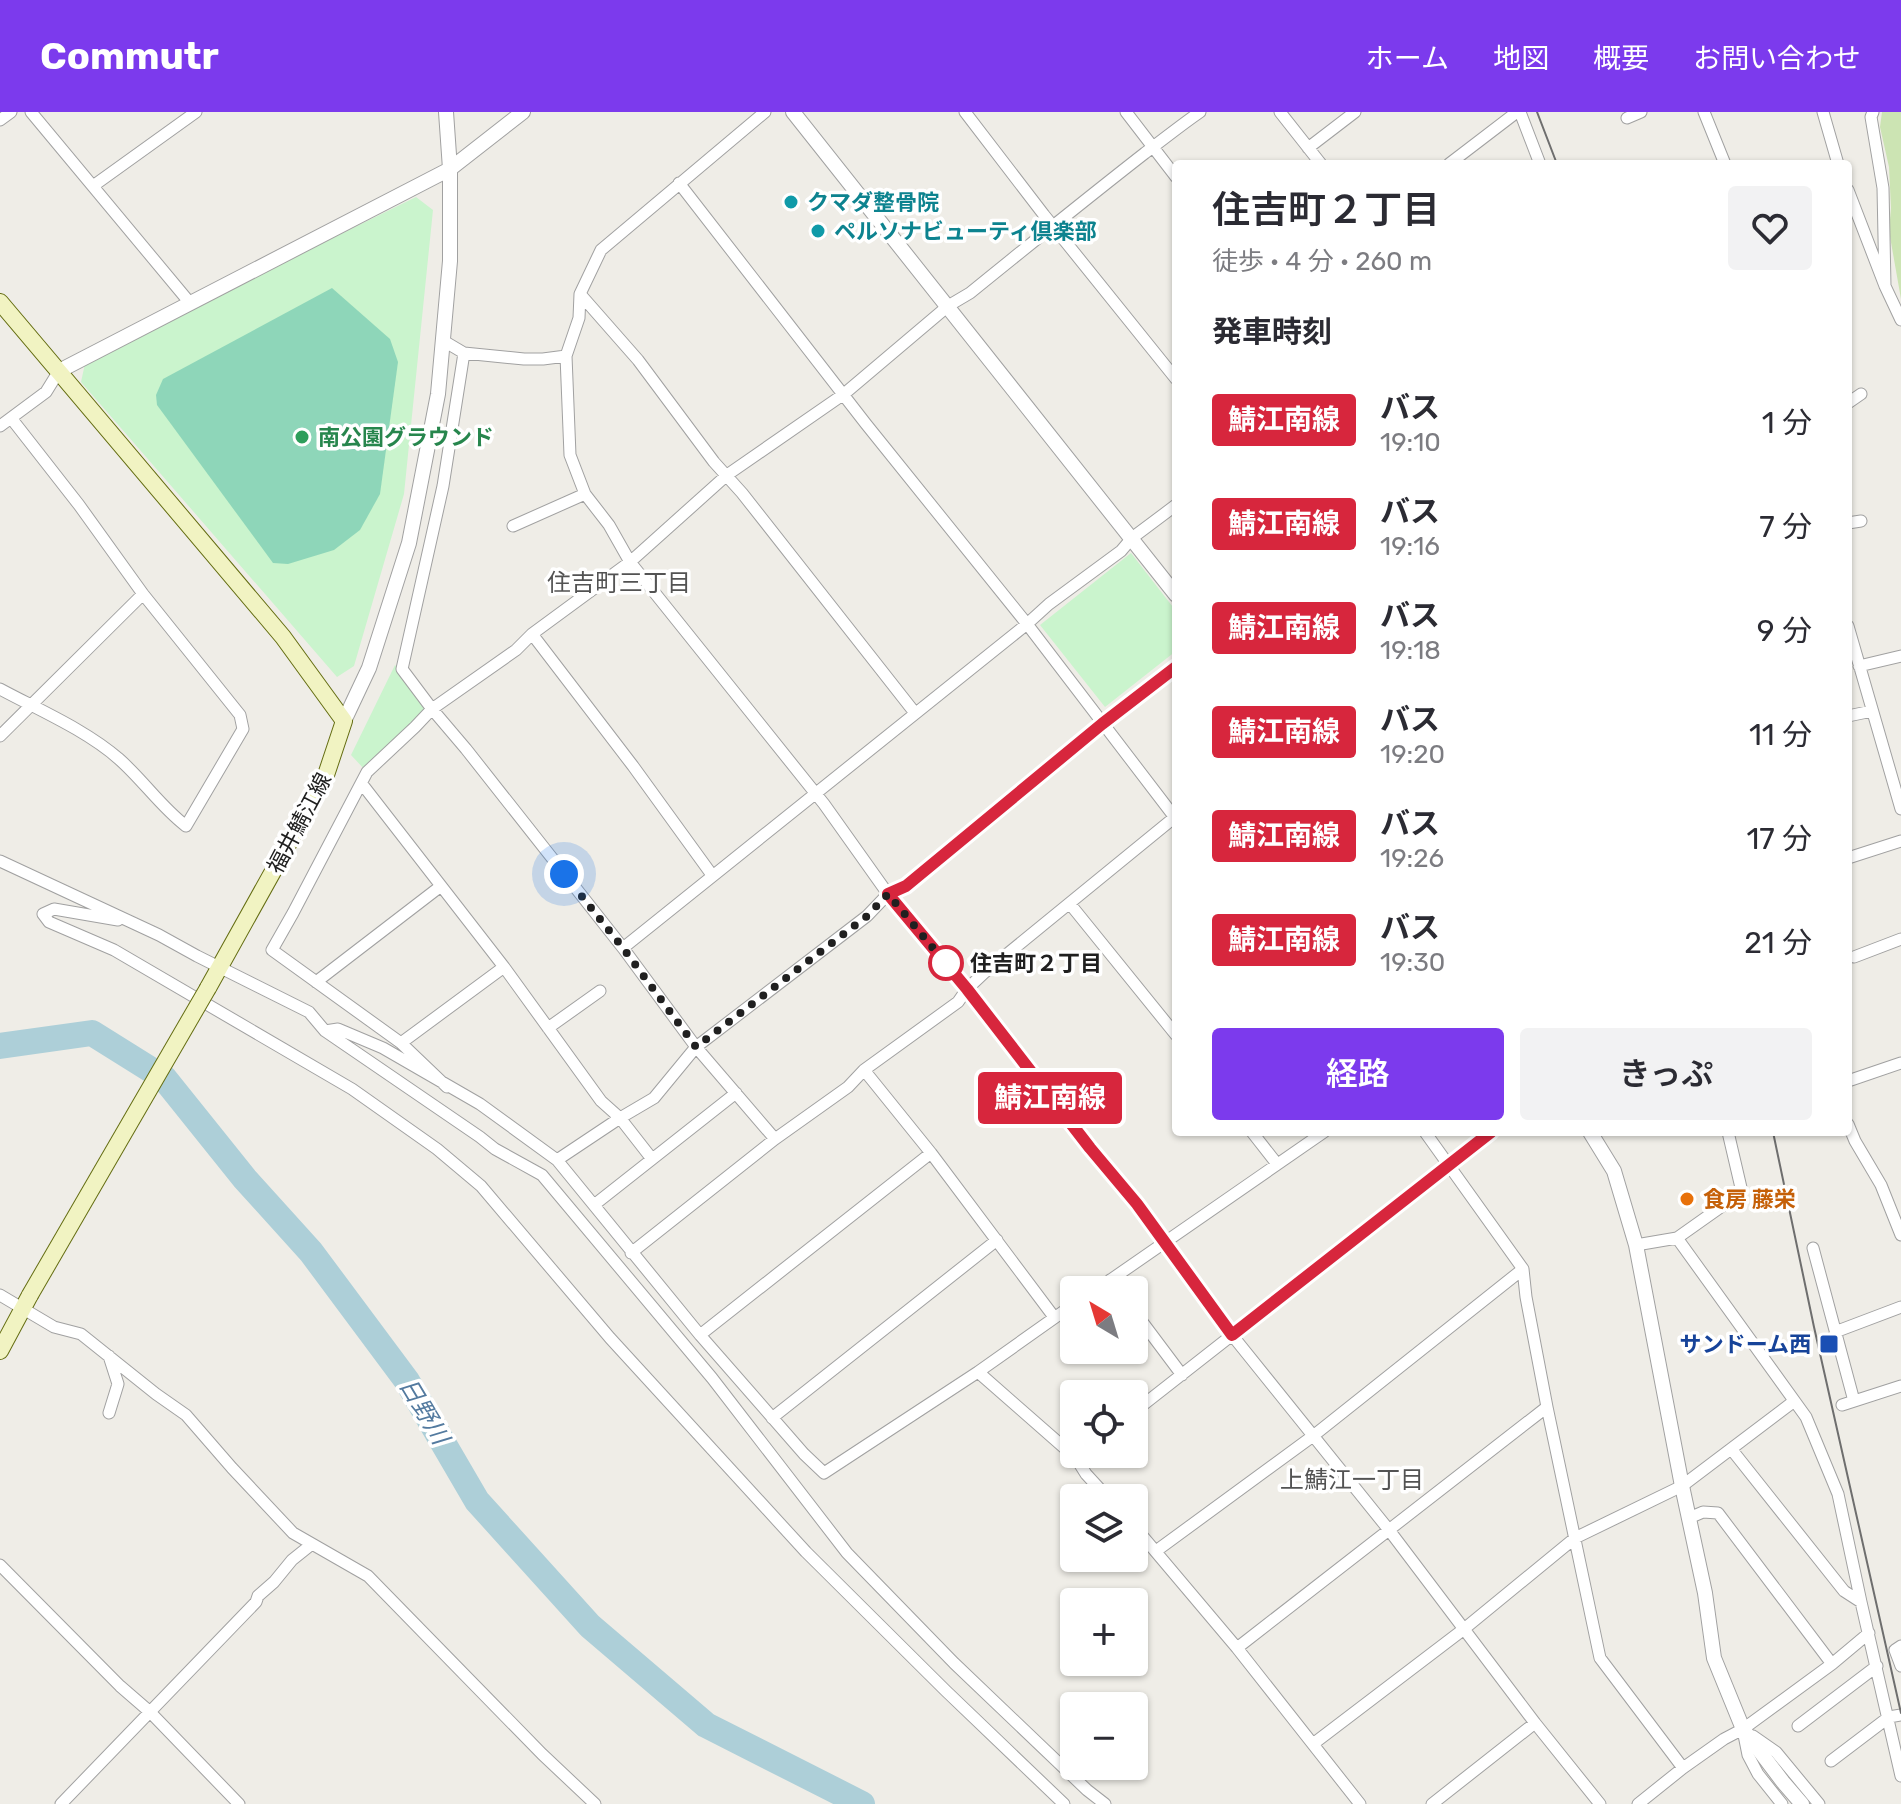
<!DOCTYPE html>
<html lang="ja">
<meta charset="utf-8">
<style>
:root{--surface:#fff;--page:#f2f2f3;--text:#2b2b33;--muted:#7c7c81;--accent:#7c3aed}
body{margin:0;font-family:Rubik,"Noto Sans JP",sans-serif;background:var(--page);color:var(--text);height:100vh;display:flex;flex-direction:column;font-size:30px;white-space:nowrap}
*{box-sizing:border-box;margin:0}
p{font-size:26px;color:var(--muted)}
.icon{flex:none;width:44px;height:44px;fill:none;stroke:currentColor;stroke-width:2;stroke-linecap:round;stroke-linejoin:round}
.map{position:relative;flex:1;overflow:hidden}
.details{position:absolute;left:1172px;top:48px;width:680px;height:976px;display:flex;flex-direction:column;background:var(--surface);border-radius:8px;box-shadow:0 2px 6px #0004}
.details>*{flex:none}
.badge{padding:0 16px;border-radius:6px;font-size:28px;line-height:52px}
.needle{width:52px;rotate:322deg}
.buttons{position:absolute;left:1060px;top:1164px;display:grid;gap:16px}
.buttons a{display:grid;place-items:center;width:88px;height:88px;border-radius:8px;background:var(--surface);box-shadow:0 2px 6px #0004;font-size:40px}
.you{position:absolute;width:40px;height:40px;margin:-20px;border:6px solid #fff;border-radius:50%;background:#1a73e8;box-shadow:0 0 0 12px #1a73e833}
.map>.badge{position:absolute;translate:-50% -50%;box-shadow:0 0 0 4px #fff}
h2{padding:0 40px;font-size:30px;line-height:72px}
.round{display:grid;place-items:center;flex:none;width:84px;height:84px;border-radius:8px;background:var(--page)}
.overview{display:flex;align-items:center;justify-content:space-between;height:136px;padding:0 40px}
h1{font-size:38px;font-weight:600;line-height:60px}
.cta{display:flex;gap:16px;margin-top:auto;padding:16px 40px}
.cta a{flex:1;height:92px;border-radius:8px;background:var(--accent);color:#fff;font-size:32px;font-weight:600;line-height:92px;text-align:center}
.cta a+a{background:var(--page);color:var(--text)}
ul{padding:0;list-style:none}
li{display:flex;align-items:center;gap:24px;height:104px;padding:0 40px}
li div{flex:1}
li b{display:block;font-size:30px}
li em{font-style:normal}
li .badge{min-width:88px;font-weight:700;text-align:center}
header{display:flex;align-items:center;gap:48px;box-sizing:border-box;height:112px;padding:0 40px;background:var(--accent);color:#fff}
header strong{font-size:38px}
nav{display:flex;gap:44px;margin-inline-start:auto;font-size:28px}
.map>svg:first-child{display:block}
.grass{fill:#cce4b3}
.park{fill:#caf4cd}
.pitch{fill:#8ed6b9}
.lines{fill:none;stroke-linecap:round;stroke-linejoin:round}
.river{stroke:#adcfd8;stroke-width:26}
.minor-casing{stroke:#a1a1a1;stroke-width:13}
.tertiary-casing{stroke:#a1a1a1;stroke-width:16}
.secondary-casing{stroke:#646d11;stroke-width:18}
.minor{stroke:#fff;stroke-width:11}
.tertiary{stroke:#fff;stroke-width:14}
.secondary{stroke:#f1f3c2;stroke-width:16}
.tram{stroke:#6e6e6e;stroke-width:2}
.secondary-bridge-casing{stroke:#646d11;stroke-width:18;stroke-linecap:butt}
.secondary-bridge{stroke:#f1f3c2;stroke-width:16}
.line-casing{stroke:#fff;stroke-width:18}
.line{stroke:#d7263d;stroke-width:12}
.walk{stroke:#202020;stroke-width:8;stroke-dasharray:0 14.4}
.culture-dot{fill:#0f9aa8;stroke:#fff;stroke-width:3}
.leisure-dot{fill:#2e9e5b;stroke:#fff;stroke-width:3}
.stop-dot{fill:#fff;stroke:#d7263d;stroke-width:4}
.food-dot{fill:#e8710a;stroke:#fff;stroke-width:3}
.transit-dot{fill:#1a4fb4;stroke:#fff;stroke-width:3}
.labels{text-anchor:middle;stroke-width:7;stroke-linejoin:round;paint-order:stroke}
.culture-label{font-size:22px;font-weight:bold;fill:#0d838f;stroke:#fff;text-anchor:start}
.leisure-label{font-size:22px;font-weight:bold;fill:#27864d;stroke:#fff;text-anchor:start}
.street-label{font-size:22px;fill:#202020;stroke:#fff}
.stop-label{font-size:22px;font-weight:bold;fill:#202020;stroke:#fff;text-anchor:start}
.food-label{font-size:22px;font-weight:bold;fill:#c56008;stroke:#fff;text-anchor:start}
.transit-label{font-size:22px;font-weight:bold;fill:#164399;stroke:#fff;text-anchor:end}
.neighbourhood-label{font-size:24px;fill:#535353;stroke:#fff}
.water-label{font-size:24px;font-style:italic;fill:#537a9f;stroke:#fff}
</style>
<header>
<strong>Commutr</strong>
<nav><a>ホーム</a><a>地図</a><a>概要</a><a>お問い合わせ</a></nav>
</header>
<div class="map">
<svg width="1901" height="1692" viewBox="0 0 1901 1692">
<rect width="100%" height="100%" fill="#efede7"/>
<!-- grass -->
<path class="grass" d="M 1882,0 L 1901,0 L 1901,187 L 1889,119 L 1891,96 L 1889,55 L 1880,15 Z"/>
<!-- park -->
<path class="park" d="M 416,85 L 433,98 L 404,382 L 354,554 L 337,565 L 81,270 L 86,247 Z
M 1131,441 L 1176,499 L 1176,539 L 1105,595 L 1040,513 Z
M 395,553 L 429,596 L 365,658 L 351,643 Z"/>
<!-- pitch -->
<path class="pitch" d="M 332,176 L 390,227 L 398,250 L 380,382 L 360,418 L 334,438 L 288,452 L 273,451 L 157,293 L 156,283 L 163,267 Z"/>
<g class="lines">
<!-- river -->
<path class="river" d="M 0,934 L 92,921 L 164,966 L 245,1067 L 311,1140 L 407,1269 L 477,1389 L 590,1514 L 706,1613 L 862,1692"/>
<defs>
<path id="minor" d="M 31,0 L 190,191
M 765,0 L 601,138 L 580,182 L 579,206 L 566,244 L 570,343 L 585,382 L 609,413 L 630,450 L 824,692 L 888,782 L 967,877 L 1090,1036 L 1137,1092 L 1232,1223 L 1389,1418 L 1535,1611 L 1600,1692
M 965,0 L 1044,103 L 1176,267
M 1126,0 L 1176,65
M 1280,0 L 1321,52
M 1520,0 L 1540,52
M 1704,0 L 1725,52
M 1823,0 L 1838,52
M 1873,0 L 1871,5 L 1883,76 L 1885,174
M 1627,6 L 1641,0
M 0,8 L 11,0
M 1308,36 L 1355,0
M 1449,52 L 1517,0
M 679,71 L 866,312 L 1027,512 L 1176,707
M 93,74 L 196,0
M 1848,78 L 1885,174 L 1901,208
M 580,182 L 638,248 L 714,350 L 742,381 L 915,601
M 442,228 L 464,241 L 524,247 L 543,247 L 566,244
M 464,241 L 443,374 L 402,557 L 432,597 L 466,637 L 623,836 L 696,935 L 775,1027
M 1848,291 L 1861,282
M 0,314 L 46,280 L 59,259
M 1848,411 L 1861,409
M 513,414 L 585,382
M 1848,514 L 1901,697
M 532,522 L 633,654 L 712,763
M 1859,554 L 1901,544
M 0,577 C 39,598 86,618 119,647 C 143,668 161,695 186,714 L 243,617 L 240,603 L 143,482 L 79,393 L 11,306
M 1848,604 L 1872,599
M 0,624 L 143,482
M 362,672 L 504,855 L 601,989 L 620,1006 L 652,1047
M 1848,746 L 1901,729
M 0,749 L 159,823 L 197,844 L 309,900 L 325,919 L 480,1025 L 495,1037 L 542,1063 L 712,1266 L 847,1441 L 954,1551 L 1087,1678 L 1105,1692
M 1070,792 L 1176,923
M 118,808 L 54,797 L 43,802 L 49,810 L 114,838 L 352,977 L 437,1037 L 481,1074 L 610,1226 L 806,1440 L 946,1579 L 1064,1692
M 623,836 L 1027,512 L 1049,492 L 1121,439 L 1132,426 L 1176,393
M 1854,845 L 1901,827
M 316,870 L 441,774
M 548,916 L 600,879
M 325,919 L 338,917 L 383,936 L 480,992 L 557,1048 L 700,1223 L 804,1342 L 824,1361 L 978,1260 L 1074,1192
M 401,931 L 504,855
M 864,958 L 931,1041 L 1054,1205
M 1848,969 L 1901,951
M 447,975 L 401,931 L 272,838 L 293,801 L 367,660 L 415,615 L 432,597 L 516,538 L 532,522 L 630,450 L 727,363 L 844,282 L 948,194 L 970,181 C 1028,134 1086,87 1145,41 C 1164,27 1181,13 1200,0
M 1848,1012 L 1855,1029 L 1881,1073 L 1901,1123
M 1252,1020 L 1277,1052
M 1425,1020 L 1523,1157 L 1526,1185 L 1547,1295 L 1600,1546 L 1683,1656
M 1728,1020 L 1742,1080 L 1677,1126 L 1806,1305 L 1838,1382 L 1861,1490 L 1901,1664
M 557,1048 L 620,1006 L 654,986 L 696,935 L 867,804 L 888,782 L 906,774 L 1102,612 L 1176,555
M 594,1093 L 736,981
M 1636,1133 L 1677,1126
M 1813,1136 L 1854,1289
M 631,1141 L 775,1027 L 848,975 L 864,958 L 958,890 L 967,877 L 984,861 L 1175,705
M 1110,1168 L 1118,1178
M 1096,1178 L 1324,1020
M 0,1183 L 54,1215 L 81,1222 L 156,1282 L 186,1303 L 232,1356 L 293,1421 L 368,1464 L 542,1642 L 595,1692
M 1134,1199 L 1182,1263
M 1835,1220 L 1901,1195
M 700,1223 L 931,1041
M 109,1244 L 118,1272 L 109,1301
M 978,1260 L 1076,1346 L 1086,1362 L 1108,1386
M 1842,1293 L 1901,1274
M 1134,1300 L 1491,1020
M 772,1306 L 997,1128
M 1732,1338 L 1844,1479 L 1861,1490
M 1689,1406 L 1703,1400 L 1718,1401 L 1832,1552
M 1134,1414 L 1237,1536 L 1360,1692
M 1156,1439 L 1313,1324 L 1523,1157
M 0,1453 L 120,1574 L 150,1600 L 239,1692
M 1901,1534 L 1895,1538 L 1901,1554
M 1237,1536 L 1547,1295
M 1798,1614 L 1877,1554
M 1743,1618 L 1748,1643 L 1758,1662 L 1782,1692
M 1753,1624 L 1776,1640 L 1819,1692
M 1313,1632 L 1464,1517 L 1575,1426 L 1682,1374 L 1793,1290
M 1831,1649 L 1889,1605 L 1901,1603
M 61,1692 L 256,1490 L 258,1484 L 274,1470 L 292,1448 L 312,1432
M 1432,1692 L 1535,1611
M 1638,1692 L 1683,1656 L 1724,1627 L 1743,1617 L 1832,1552 L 1869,1521"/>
<path id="tertiary" d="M 793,0 L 1176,483
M 59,259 L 450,57 L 523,0
M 344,609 L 369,556 L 409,431 L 438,282 L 450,149 L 450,57 L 446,0
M 1590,1020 L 1614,1059 L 1636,1133 L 1682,1374 L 1705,1481 L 1714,1546 L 1743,1617 L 1783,1670 L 1802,1692"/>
<path id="secondary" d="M 0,190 L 283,525 L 344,609 L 325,666 L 208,876
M 0,1239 L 30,1183"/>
</defs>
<!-- minor casing -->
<use href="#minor" class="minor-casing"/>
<!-- tertiary casing -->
<use href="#tertiary" class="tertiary-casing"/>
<!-- secondary casing -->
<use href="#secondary" class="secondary-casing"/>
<!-- minor -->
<use href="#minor" class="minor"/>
<!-- tertiary -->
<use href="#tertiary" class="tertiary"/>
<!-- secondary -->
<use href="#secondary" class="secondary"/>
<!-- tram -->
<path class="tram" d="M 1537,0 L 1557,52
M 1773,1020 L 1814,1215 L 1901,1601"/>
<defs>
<path id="secondary-bridge" d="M 30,1183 L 208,876"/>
</defs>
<!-- secondary-bridge casing -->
<use href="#secondary-bridge" class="secondary-bridge-casing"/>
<!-- secondary-bridge -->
<use href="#secondary-bridge" class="secondary-bridge"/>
</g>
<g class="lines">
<defs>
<path id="line" d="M 1176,555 L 1102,612 L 906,774 L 888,782 L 967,877 L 1090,1036 L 1137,1092 L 1232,1223 L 1491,1020"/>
</defs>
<!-- line casing -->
<use href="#line" class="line-casing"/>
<!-- line -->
<use href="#line" class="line"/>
<!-- walk -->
<path class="walk" d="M 564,762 L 623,836 L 696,935 L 867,804 L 888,782 L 947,853 L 946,851"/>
</g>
<!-- markers -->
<g class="culture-dot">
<circle cx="791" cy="90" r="8"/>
<circle cx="818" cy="119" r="8"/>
</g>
<circle class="leisure-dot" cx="302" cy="325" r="8"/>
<circle class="stop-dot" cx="946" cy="851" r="16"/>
<circle class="food-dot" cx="1687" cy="1087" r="8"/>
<rect class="transit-dot" x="1819" y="1222" width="20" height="20" rx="4"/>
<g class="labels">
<!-- culture labels -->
<g class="culture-label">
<text x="807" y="98">クマダ整骨院</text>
<text x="834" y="127">ペルソナビューティ倶楽部</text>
</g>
<!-- leisure labels -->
<g class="leisure-label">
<text x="318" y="333">南公園グラウンド</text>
</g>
<!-- street labels -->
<g class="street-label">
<text transform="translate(299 711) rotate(-62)" y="8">福井鯖江線</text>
</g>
<!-- stop labels -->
<g class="stop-label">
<text x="970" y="859">住吉町２丁目</text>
</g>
<!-- food labels -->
<g class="food-label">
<text x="1703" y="1095">食房 藤栄</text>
</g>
<!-- transit labels -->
<g class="transit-label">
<text x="1811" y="1240">サンドーム西</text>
</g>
<!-- neighbourhood labels -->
<g class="neighbourhood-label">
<text x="619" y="479">住吉町三丁目</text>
<text x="1352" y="1376">上鯖江一丁目</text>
</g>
<!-- water labels -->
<g class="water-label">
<text transform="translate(424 1299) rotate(59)" y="8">日野川</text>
</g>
</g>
</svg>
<div class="buttons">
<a><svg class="needle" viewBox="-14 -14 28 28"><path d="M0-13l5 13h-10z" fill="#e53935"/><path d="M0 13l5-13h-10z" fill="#7c7c81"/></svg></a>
<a><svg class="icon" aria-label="locate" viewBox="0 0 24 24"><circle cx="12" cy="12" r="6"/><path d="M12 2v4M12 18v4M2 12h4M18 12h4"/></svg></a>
<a><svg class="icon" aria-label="layers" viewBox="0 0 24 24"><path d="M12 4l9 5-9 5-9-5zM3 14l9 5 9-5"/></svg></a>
<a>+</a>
<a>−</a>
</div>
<div class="you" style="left:564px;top:762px"></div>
<b class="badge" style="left:1050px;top:986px;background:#d7263d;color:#fff">鯖江南線</b>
<section class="details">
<div class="overview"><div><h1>住吉町２丁目</h1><p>徒歩 · 4 分 · 260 m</p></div><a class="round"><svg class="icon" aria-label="heart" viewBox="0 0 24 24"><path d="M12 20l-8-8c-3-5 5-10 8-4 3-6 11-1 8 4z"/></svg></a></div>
<h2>発車時刻</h2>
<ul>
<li><span class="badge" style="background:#d7263d;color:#fff">鯖江南線</span><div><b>バス</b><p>19:10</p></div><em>1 分</em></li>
<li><span class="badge" style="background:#d7263d;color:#fff">鯖江南線</span><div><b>バス</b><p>19:16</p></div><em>7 分</em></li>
<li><span class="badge" style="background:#d7263d;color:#fff">鯖江南線</span><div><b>バス</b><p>19:18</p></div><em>9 分</em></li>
<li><span class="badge" style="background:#d7263d;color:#fff">鯖江南線</span><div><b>バス</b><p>19:20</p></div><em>11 分</em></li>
<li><span class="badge" style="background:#d7263d;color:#fff">鯖江南線</span><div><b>バス</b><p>19:26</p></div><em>17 分</em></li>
<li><span class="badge" style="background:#d7263d;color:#fff">鯖江南線</span><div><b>バス</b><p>19:30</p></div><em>21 分</em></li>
</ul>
<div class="cta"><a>経路</a><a>きっぷ</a></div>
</section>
</div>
